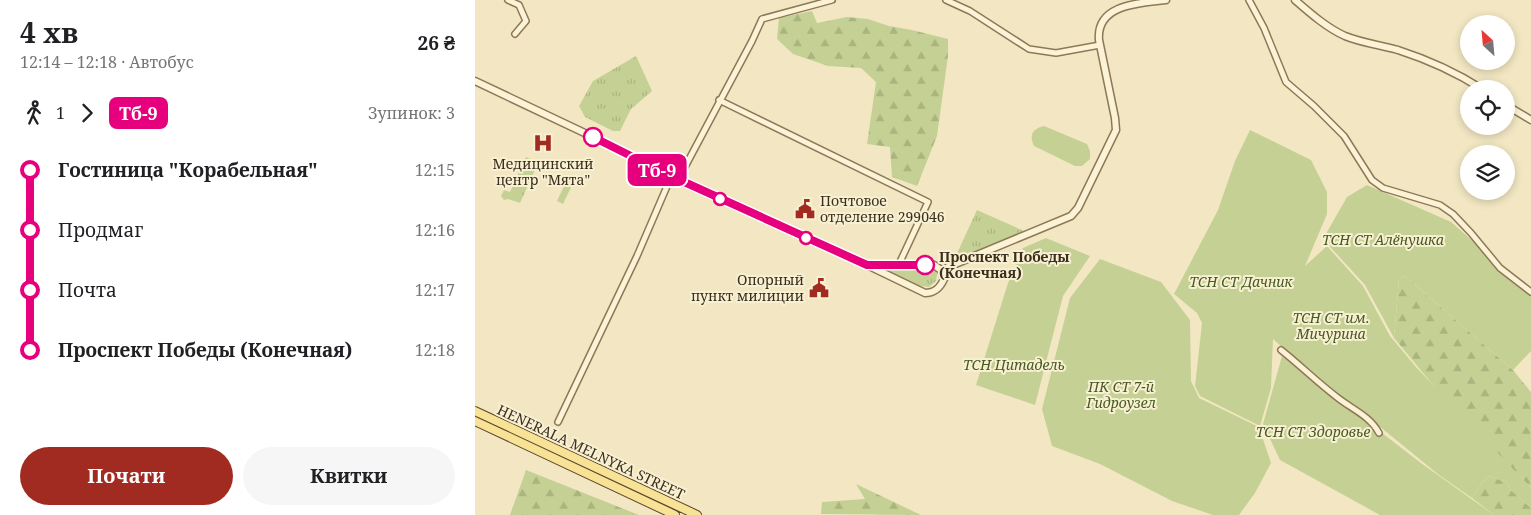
<!DOCTYPE html>
<html lang="uk">
<meta charset="utf-8">
<style>
:root{--surface:#fff;--page:#f6f6f6;--text:#202124;--muted:#757577;--accent:#a22b21}
body{margin:0;font-family:"Noto Serif",serif;background:var(--page);color:var(--text);height:100vh;display:flex;flex-direction:column;font-size:19px;white-space:nowrap}
*{box-sizing:border-box;margin:0}
p{font-size:16px;color:var(--muted)}
.icon{flex:none;width:28px;height:28px;fill:none;stroke:currentColor;stroke-width:2;stroke-linecap:round;stroke-linejoin:round}
.map{position:relative;flex:1;overflow:hidden}
.sheet{display:flex;flex-direction:column;background:var(--surface);width:475px}
.sheet>*{flex:none}
.badge{padding:0 10px;border-radius:8px;font-size:18px;line-height:32px}
.needle{width:32px;rotate:334deg}
.tools{position:absolute;left:985px;top:15px;display:grid;gap:10px}
.tools a{display:grid;place-items:center;width:55px;height:55px;border-radius:50%;background:var(--surface);box-shadow:0 2px 8px #0003;font-size:25px}
.map>.badge{position:absolute;translate:-50% -50%;box-shadow:0 0 0 2px #fff}
.legs{display:flex;align-items:center;gap:8px;height:55px;padding:0 20px;font-size:16px}
.legs p{margin-inline-start:auto}
.headline{display:flex;align-items:center;justify-content:space-between;height:85px;padding:0 20px}
h1{font-size:28px;font-weight:700;line-height:38px}
.cta{display:flex;gap:10px;margin-top:auto;padding:10px 20px}
.cta a{flex:1;height:58px;border-radius:30px;background:var(--accent);color:#fff;font-size:20px;font-weight:700;line-height:58px;text-align:center}
.cta a+a{background:var(--page);color:var(--text)}
ul{padding:0 20px;list-style:none}
li{display:flex;align-items:center;gap:18px;height:60px;font-size:19px}
li i{display:grid;place-items:center;width:8px;height:100%;margin:0 6px;background:currentColor}
li i::after{content:'';width:12px;height:12px;margin:-6px;border:4px solid;border-radius:50%;background:var(--surface)}
li p{margin-inline-start:auto}
li:first-child i{background:linear-gradient(#0000 50%,currentColor 0)}
li:last-child i{background:linear-gradient(currentColor 50%,#0000 0)}
main{display:flex;flex:1;min-height:0}
.map>svg:first-child{display:block}
.grass{fill:url(#grass-tufts)}
.forest{fill:url(#forest-firs)}
.garden{fill:#c5d194}
.lines{fill:none;stroke-linecap:round;stroke-linejoin:round}
.minor-casing{stroke:#8d7857;stroke-width:8}
.tertiary-casing{stroke:#8d7857;stroke-width:9}
.primary-casing{stroke:#5b452c;stroke-width:10}
.minor{stroke:#fcf3d6;stroke-width:5}
.tertiary{stroke:#fcf3d6;stroke-width:6}
.primary{stroke:#f8e296;stroke-width:8}
.line-1-casing{stroke:#fff;stroke-width:11}
.line-1{stroke:#e6007e;stroke-width:8}
.stop-1-dot{fill:#fff;stroke:#e6007e;stroke-width:2.5}
.labels{text-anchor:middle;stroke-width:4;stroke-linejoin:round;paint-order:stroke}
.poi-label{font-size:14px;fill:#3c2e1d;stroke:#f8f0d2}
.park-label{font-size:14px;font-style:italic;fill:#475a21;stroke:#f8f0d2}
.stop-label{font-size:14px;font-weight:bold;fill:#3c2e1d;stroke:#f8f0d2;text-anchor:start}
.street-label{font-size:14px;fill:#3c2e1d;stroke:#f8f0d2}
</style>
<main>
<section class="sheet">
<div class="headline"><div><h1>4 хв</h1><p>12:14 – 12:18 · Автобус</p></div><b>26 ₴</b></div>
<div class="legs"><svg class="icon" aria-label="walk" viewBox="0 0 24 24"><circle cx="13" cy="4" r="2"/><path d="M13 8l-2 6 4 7M11 14l-3 7M7 12l3-4h3l4 4"/></svg>1<svg class="icon" aria-label="forward" viewBox="0 0 24 24"><path d="M9 5l7 7-7 7"/></svg><b class="badge" style="background:#e6007e;color:#fff">Тб-9</b><p>Зупинок: 3</p></div>
<ul>
<li><i style="color:#e6007e"></i><b>Гостиница &quot;Корабельная&quot;</b><p>12:15</p></li>
<li><i style="color:#e6007e"></i><span>Продмаг</span><p>12:16</p></li>
<li><i style="color:#e6007e"></i><span>Почта</span><p>12:17</p></li>
<li><i style="color:#e6007e"></i><b>Проспект Победы (Конечная)</b><p>12:18</p></li>
</ul>
<div class="cta"><a>Почати</a><a>Квитки</a></div>
</section>
<div class="map">
<svg width="1056" height="515" viewBox="0 0 1056 515">
<defs>
<pattern id="grass-tufts" width="24" height="20" patternUnits="userSpaceOnUse" patternTransform="scale(1.25)"><rect width="24" height="20" fill="#c5d194"/><path d="M3 7l-1-3M5 7V3M7 7l1-3M15 17l-1-3M17 17v-4M19 17l1-3" fill="none" stroke="#aab47f"/></pattern>
<pattern id="forest-firs" width="22" height="20" patternUnits="userSpaceOnUse" patternTransform="scale(1.25)"><rect width="22" height="20" fill="#c5d194"/><path d="M5 1l3.5 6h-7zM16 11l3.5 6h-7z" fill="#aab47f"/></pattern>
</defs>
<rect width="100%" height="100%" fill="#f2e7c2"/>
<!-- grass -->
<path class="grass" d="M 161,56 L 177,91 L 156,109 L 145,131 L 138,131 L 110,117 L 104,106 L 118,81 Z
M 51,157 L 63,163 L 45,203 L 33,199 L 29,200 L 26,196 L 29,190 L 35,192 Z
M 94,176 L 100,179 L 88,204 L 82,201 Z
M 502,210 L 549,231 L 478,262 Z
M 453,267 L 461,271 L 462,275 L 461,281 L 454,287 L 445,286 L 409,269 Z"/>
<!-- forest -->
<path class="forest" d="M 337,11 L 342,23 L 372,17 L 393,19 L 414,26 L 437,30 L 473,39 L 473,56 L 462,136 L 442,186 L 417,177 L 415,147 L 392,144 L 401,82 L 386,68 L 353,66 L 318,54 L 302,39 L 304,18 Z
M 930,276 L 1038,370 L 1056,392 L 1056,488 L 968,397 L 919,338 L 924,279 Z
M 51,470 L 164,515 L 35,515 Z
M 1015,476 L 1032,483 L 1036,490 L 1056,508 L 1056,515 L 1019,515 L 997,498 C 1002,490 1007,481 1015,476 Z
M 381,484 L 446,515 L 455,515 L 346,514 L 347,502 L 390,499 Z"/>
<!-- garden -->
<path class="garden" d="M 569,126 L 612,144 L 615,151 L 615,159 L 607,166 L 600,166 L 559,146 C 554,135 557,129 569,126 Z
M 775,130 L 836,160 L 852,192 L 852,214 L 830,266 L 852,246 L 888,286 L 915,336 L 941,367 L 1056,488 L 1056,508 L 1036,490 L 1032,483 L 1015,476 C 1007,481 1002,490 997,498 L 964,475 L 882,408 L 840,377 L 798,339 L 796,388 L 785,426 L 725,396 L 720,386 L 727,323 L 722,313 L 699,294 L 743,210 L 760,161 Z
M 49,170 L 56,173 L 47,192 L 39,188 Z
M 892,185 L 976,222 L 1056,292 L 1056,351 L 1038,370 L 930,276 L 924,279 L 919,338 L 890,285 L 848,239 L 872,197 Z
M 571,238 L 615,256 L 588,296 L 560,405 L 501,385 L 533,283 L 548,248 Z
M 625,259 L 686,282 L 715,320 L 716,381 L 724,398 L 784,427 L 796,463 L 780,493 L 764,515 L 738,515 L 697,501 L 625,464 L 577,446 L 567,409 L 595,298 Z
M 807,356 L 946,463 L 1019,515 L 905,515 L 805,460 L 788,424 Z"/>
<g class="lines">
<defs>
<path id="minor" d="M 33,0 L 44,5 L 51,21 L 40,34
M 471,0 L 495,11 L 554,49 L 581,53 L 625,45
M 774,0 L 789,28 L 811,82 L 839,106 L 869,136 L 897,180 L 908,188 L 965,205 L 978,214 L 996,233 L 1025,268 L 1056,292
M 244,100 L 453,202 L 424,264
M 203,180 L 277,41 L 287,19 L 357,0
M 806,350 C 825,365 843,383 863,398 C 877,409 895,416 904,433
M 83,422 L 162,256 L 196,177"/>
<path id="tertiary" d="M 820,0 C 835,13 852,28 870,36 C 887,43 906,45 923,50 C 954,60 979,71 1007,89
M 0,81 L 116,136 L 196,177 L 392,265 L 450,293 C 460,293 465,288 469,279 L 466,270 L 459,265 L 392,265
M 1031,105 L 1056,120
M 468,272 L 473,267 L 596,216 L 603,208 L 641,130 L 640,118 L 624,40 C 621,4 665,3 691,0"/>
<path id="primary" d="M 0,411 L 222,515
M 0,421 L 200,515"/>
</defs>
<!-- minor casing -->
<use href="#minor" class="minor-casing"/>
<!-- tertiary casing -->
<use href="#tertiary" class="tertiary-casing"/>
<!-- primary casing -->
<use href="#primary" class="primary-casing"/>
<!-- minor -->
<use href="#minor" class="minor"/>
<!-- tertiary -->
<use href="#tertiary" class="tertiary"/>
<!-- primary -->
<use href="#primary" class="primary"/>
</g>
<g class="lines">
<defs>
<path id="line-1" d="M 118,137 L 196,176 L 392,265 L 450,265"/>
</defs>
<!-- line-1 casing -->
<use href="#line-1" class="line-1-casing"/>
<!-- line-1 -->
<use href="#line-1" class="line-1"/>
</g>
<!-- icons -->
<defs>
<symbol id="hospital-bare" viewBox="-9 -9 18 18"><path d="M-5-5h3v3.5h4V-5h3V5h-3V1.5h-4V5h-3Z" fill="#a22b21" stroke="#f8f0d2" stroke-width="2.5" paint-order="stroke"/></symbol>
<symbol id="civic-bare" viewBox="-9 -9 18 18"><path d="M-.6-6.5H3V-4.5H.6V-3L4-1V1h2V6H-6V1h2V-1L-.6-3ZM-1.2 2.5V6h2.4V2.5Z" fill="#a22b21" stroke="#f8f0d2" stroke-width="2.5" paint-order="stroke"/></symbol>
</defs>
<g fill-rule="evenodd">
<use href="#hospital-bare" x="54" y="129" width="28" height="28"/>
<use href="#civic-bare" x="316" y="195" width="28" height="28"/>
<use href="#civic-bare" x="330" y="274" width="28" height="28"/>
</g>
<!-- markers -->
<g class="stop-1-dot">
<circle cx="118" cy="137" r="9"/>
<circle cx="245" cy="199" r="6"/>
<circle cx="331" cy="238" r="6"/>
<circle cx="450" cy="265" r="9"/>
</g>
<g class="labels">
<!-- poi labels -->
<g class="poi-label">
<text x="68" y="169">Медицинский<tspan x="68" dy="16">центр "Мята"</tspan></text>
<text x="345" y="206" text-anchor="start">Почтовое<tspan x="345" dy="16">отделение 299046</tspan></text>
<text x="329" y="285" text-anchor="end">Опорный<tspan x="329" dy="16">пункт милиции</tspan></text>
</g>
<!-- park labels -->
<g class="park-label">
<text x="908" y="245">ТСН СТ Алёнушка</text>
<text x="766" y="287">ТСН СТ Дачник</text>
<text x="856" y="323">ТСН СТ им.<tspan x="856" dy="16">Мичурина</tspan></text>
<text x="539" y="370">ТСН Цитадель</text>
<text x="646" y="392">ПК СТ 7-й<tspan x="646" dy="16">Гидроузел</tspan></text>
<text x="838" y="437">ТСН СТ Здоровье</text>
</g>
<!-- stop labels -->
<g class="stop-label">
<text x="464" y="262">Проспект Победы<tspan x="464" dy="16">(Конечная)</tspan></text>
</g>
<!-- street labels -->
<g class="street-label">
<text transform="translate(116 452) rotate(25)" y="5">HENERALA MELNYKA STREET</text>
</g>
</g>
</svg>
<div class="tools">
<a><svg class="needle" viewBox="-14 -14 28 28"><path d="M0-13l5 13h-10z" fill="#e53935"/><path d="M0 13l5-13h-10z" fill="#757577"/></svg></a>
<a><svg class="icon" aria-label="locate" viewBox="0 0 24 24"><circle cx="12" cy="12" r="6"/><path d="M12 2v4M12 18v4M2 12h4M18 12h4"/></svg></a>
<a><svg class="icon" aria-label="layers" viewBox="0 0 24 24"><path d="M12 4l9 5-9 5-9-5zM3 14l9 5 9-5"/></svg></a>
</div>
<b class="badge" style="left:182px;top:170px;background:#e6007e;color:#fff">Тб-9</b>
</div>
</main>
